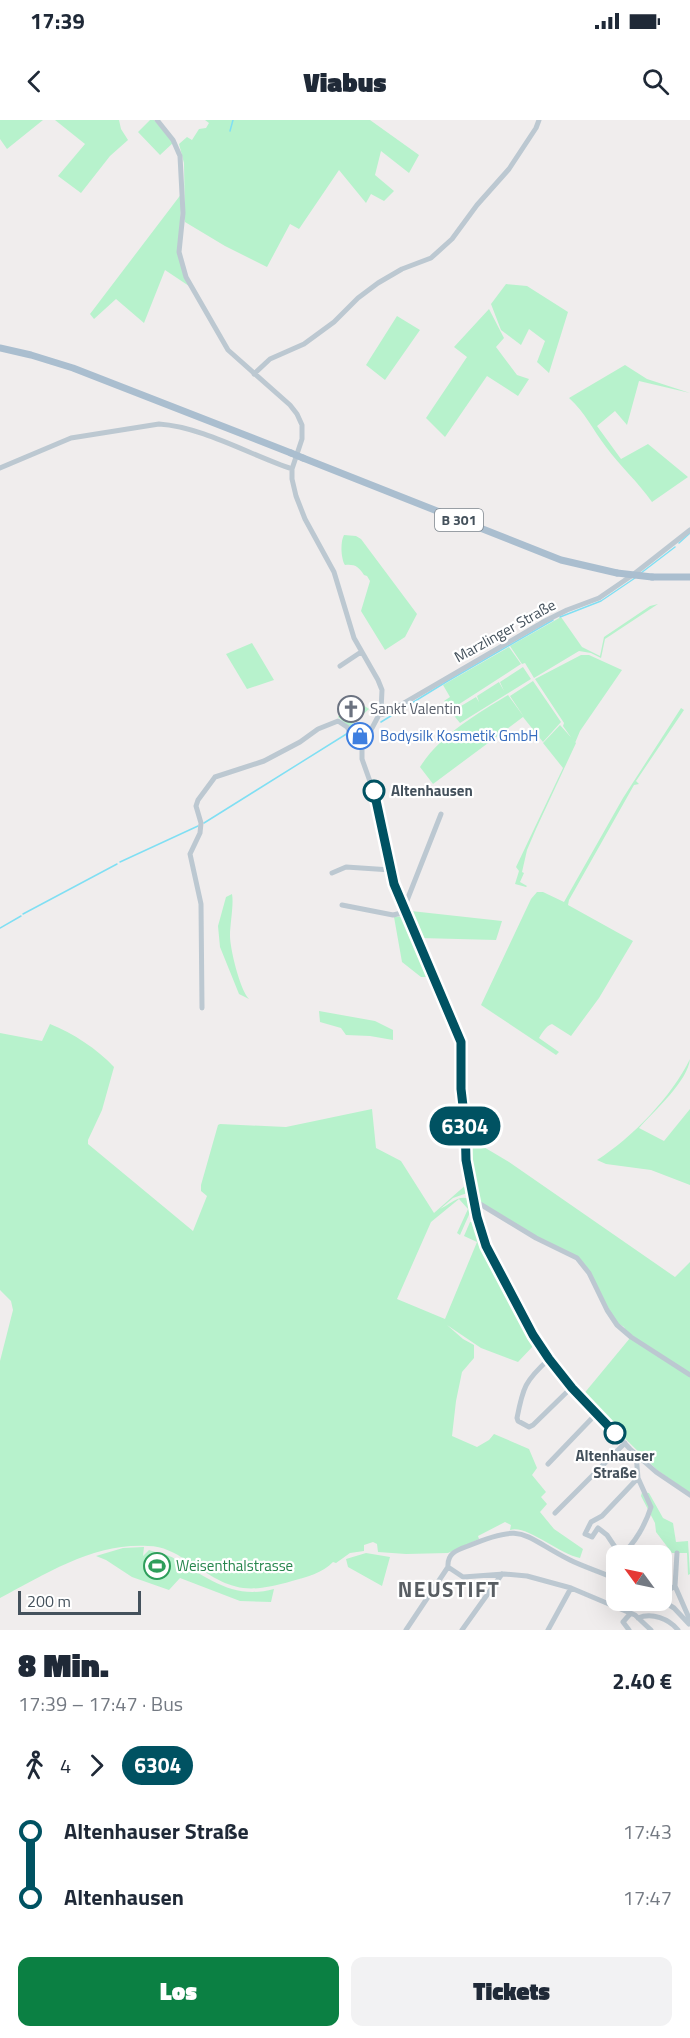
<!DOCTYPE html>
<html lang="de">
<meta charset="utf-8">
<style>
:root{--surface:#fff;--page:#f2f2f3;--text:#1f2937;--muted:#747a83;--accent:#0b8043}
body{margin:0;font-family:"Titillium Web",sans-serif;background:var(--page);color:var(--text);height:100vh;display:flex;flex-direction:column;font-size:22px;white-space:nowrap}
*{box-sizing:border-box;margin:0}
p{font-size:20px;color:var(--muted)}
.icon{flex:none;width:33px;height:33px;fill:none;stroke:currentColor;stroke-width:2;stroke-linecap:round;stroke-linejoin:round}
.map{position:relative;height:1510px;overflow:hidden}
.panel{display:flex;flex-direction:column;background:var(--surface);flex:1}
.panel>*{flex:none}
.badge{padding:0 12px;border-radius:20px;font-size:21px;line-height:39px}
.needle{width:39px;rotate:303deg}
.buttons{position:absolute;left:606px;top:1425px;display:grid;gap:12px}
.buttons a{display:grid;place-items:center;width:66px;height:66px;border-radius:12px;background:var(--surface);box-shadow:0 6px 24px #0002;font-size:30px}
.scale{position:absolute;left:18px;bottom:15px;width:123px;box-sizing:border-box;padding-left:6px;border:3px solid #44515c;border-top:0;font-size:16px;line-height:21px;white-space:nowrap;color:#44515c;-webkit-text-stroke:4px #fff;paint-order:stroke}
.map>.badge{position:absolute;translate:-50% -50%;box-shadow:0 0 0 3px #fff}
.legs{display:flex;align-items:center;gap:9px;height:66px;padding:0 18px;font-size:20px}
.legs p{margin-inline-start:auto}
.overview{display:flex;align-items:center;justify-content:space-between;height:102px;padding:0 18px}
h1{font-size:33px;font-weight:800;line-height:45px}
.cta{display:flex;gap:12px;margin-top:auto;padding:12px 18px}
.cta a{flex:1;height:69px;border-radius:12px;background:var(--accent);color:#fff;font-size:24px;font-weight:800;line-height:69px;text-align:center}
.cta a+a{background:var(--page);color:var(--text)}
ul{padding:0 18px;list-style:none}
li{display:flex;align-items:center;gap:21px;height:66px;font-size:22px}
li i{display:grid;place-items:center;width:9px;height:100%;margin:0 8px;background:currentColor}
li i::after{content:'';width:15px;height:15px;margin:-8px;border:4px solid;border-radius:50%;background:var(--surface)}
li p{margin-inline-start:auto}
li:first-child i{background:linear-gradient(#0000 50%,currentColor 0)}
li:last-child i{background:linear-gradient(currentColor 50%,#0000 0)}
.status{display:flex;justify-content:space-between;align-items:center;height:42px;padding:0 30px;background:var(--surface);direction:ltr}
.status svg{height:16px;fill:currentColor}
header{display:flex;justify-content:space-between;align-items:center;height:78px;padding:0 18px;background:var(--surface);font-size:27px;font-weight:800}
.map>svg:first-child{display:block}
.green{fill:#b7f2cc}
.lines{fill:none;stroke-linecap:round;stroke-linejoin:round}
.stream{stroke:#80dff3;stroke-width:1.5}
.minor{stroke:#bcc8d1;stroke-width:5}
.major{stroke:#aabecf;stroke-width:7}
.major-bridge{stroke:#aabecf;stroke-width:7}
.line-1-casing{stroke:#fff;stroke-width:14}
.line-1{stroke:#005262;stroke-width:9}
.stop-1-dot{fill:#fff;stroke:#005262;stroke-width:3}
.labels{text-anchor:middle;stroke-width:4.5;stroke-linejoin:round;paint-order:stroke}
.shield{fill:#fff;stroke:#7c858d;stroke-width:1.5}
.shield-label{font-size:14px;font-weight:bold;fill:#44515c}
.street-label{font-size:15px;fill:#44515c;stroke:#fff}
.worship-label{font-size:15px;fill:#5b616d;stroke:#fff;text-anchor:start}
.shop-label{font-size:15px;fill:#366cbe;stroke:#fff;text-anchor:start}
.stop-label{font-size:15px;font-weight:bold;fill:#44515c;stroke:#fff;text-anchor:start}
.leisure-label{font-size:15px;fill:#27864d;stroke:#fff;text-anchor:start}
.district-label{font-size:21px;font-weight:bold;letter-spacing:1.5px;fill:#595e63;stroke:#fff}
</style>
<div class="status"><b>17:39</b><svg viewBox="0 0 49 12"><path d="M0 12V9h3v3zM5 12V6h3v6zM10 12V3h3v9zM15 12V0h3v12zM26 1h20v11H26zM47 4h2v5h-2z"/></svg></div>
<header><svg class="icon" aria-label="back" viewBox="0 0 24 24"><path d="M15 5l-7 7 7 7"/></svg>Viabus<svg class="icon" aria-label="search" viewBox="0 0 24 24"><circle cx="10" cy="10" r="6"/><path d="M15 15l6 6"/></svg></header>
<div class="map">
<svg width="690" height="1510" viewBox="0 0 690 1510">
<rect width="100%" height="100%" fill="#f0eded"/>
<!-- green -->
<path class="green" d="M 0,0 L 43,0 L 7,29 L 0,19 Z
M 55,0 L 119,0 L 121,9 L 128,20 L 110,36 L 81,73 L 58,56 L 85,24 Z
M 150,0 L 154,0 L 174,22 L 160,35 L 138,12 Z
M 205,0 L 370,0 L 419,35 L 409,53 L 381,31 L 375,55 L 394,71 L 384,81 L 371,74 L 366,83 L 339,50 L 299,109 L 290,104 L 267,147 L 225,126 L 185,102 L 184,43 L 179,24 L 187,17 L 192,20 L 199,9 L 206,8 L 209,3 Z
M 182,73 L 178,132 L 189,166 L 165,150 L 144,203 L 116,179 L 94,199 L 90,194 Z
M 506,164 L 527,166 L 568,192 L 549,253 L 537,242 L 545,221 L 529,209 L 521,225 L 501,210 L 491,184 Z
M 489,189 L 504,218 L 496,227 L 517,255 L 529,259 L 518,276 L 487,256 L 445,317 L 426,298 L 467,237 L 454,227 Z
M 397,196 L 420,210 L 385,260 L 366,245 Z
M 625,245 L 647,259 L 690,273 L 639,261 L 627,305 L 615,291 L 597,306 L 621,339 L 648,324 L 688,357 L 652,382 C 638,362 620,346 606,327 C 593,310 585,292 569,278 Z
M 344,415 L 356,416 L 361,419 L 417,494 L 405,517 L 385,530 L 361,491 L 370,461 L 367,456 L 364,455 C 359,447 355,444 345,445 C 341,439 340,422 344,415 Z
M 658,484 L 605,519 L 601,538 L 591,533 L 579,531 L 534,558 L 525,543 L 522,544 L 510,526 L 561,497 L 582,527 L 600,536 L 604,517 L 650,486 Z
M 252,523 L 274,560 L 247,569 L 226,534 Z
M 509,527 L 521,544 L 450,590 L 444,581 L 450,577 L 443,565 Z
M 581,535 L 589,535 L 622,550 L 580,611 L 575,623 L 563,606 L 564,603 L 535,559 Z
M 523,547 L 531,559 L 460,603 L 451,592 L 476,577 L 479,582 L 477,576 L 499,562 L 504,571 L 500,562 Z
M 533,561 L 561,602 L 543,622 L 523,597 L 433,664 L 420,647 C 440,615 477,594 508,575 L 524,597 L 510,576 Z
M 357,581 L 369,589 L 349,607 L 338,597 L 341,592 Z
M 681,588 L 684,590 L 636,661 L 639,664 L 634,665 L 569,780 L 568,785 L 633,821 L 599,878 L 571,916 L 552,904 C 546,906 542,913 539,918 L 559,932 L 556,935 L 481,885 L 531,779 L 537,772 L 543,772 L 564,782 L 623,678 Z
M 560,605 L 576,623 L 536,709 L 527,730 L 522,752 L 524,753 L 520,762 L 527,766 L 526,767 L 515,764 L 519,751 L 516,747 L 563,648 L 543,623 Z
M 232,774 C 234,784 230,804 230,816 C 230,829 240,870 249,879 L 239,874 L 220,827 L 218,806 L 226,777 Z
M 411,791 L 502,801 L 496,820 L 420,818 L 408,792 Z
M 405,796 L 430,857 L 421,857 L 402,842 L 394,797 Z
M 319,891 L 375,901 L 393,910 L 393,920 L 370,916 L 346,915 L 341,908 L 320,902 Z
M 50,904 C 73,913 97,929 114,947 L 102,990 L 88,1020 L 88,1024 L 193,1111 L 207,1076 L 201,1071 L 201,1065 L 218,1005 L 220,1004 L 286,1007 L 372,989 L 376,1028 L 401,1041 L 434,1093 L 468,1063 L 470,1072 L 453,1078 L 440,1089 C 449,1085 459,1074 469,1079 L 472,1088 L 460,1115 L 457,1113 L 468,1089 L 459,1079 L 431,1102 L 397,1179 L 445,1199 L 477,1122 L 464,1116 L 470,1102 L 474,1102 L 536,1223 L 518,1242 L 481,1228 L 447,1205 L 463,1219 L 474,1225 L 474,1238 L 462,1252 L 456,1281 L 452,1316 L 477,1327 L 489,1320 L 494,1314 L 529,1329 L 537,1348 L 532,1355 L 546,1372 L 541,1377 L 547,1384 L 540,1392 L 554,1409 L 583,1429 L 580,1438 C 559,1434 526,1404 510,1410 L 511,1405 L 505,1402 L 478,1416 L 479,1419 L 448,1433 L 406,1434 L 378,1432 L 377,1424 L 373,1422 L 364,1425 L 364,1431 L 350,1433 L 336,1443 L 333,1442 C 323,1453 306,1457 292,1461 C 241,1476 229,1468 186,1440 C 175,1433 163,1426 148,1426 C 93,1423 48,1453 0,1478 L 0,1241 L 13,1190 L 11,1181 L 0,1170 L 0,913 L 42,921 Z
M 690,939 C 688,961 654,991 639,1008 L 664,1021 L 690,989 L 690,1065 L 651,1050 L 606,1044 L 597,1040 C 632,1018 672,976 690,939 Z
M 472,1020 L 509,1042 L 675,1157 L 690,1142 L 690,1373 L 657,1350 L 582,1276 L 630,1218 L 624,1207 L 616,1202 L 585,1145 L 475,1080 C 472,1062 461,1035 472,1020 Z
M 642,1372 L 649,1373 L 663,1398 L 673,1403 L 676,1422 L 688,1421 L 690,1454 L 688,1455 L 687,1433 L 672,1433 L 656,1412 L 655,1403 L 641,1376 Z
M 144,1427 L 143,1436 L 149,1430 C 157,1433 168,1434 175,1439 C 208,1458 233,1480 274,1469 L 271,1482 L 240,1481 L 180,1458 L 169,1470 L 132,1457 L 106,1440 L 96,1436 L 123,1428 Z
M 366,1433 L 390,1437 L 382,1466 L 348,1447 L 346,1439 Z"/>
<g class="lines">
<!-- stream -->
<path class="stream" d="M 230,11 L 233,0
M 679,423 L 690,413
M 641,453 L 675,427
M 560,497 L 601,481 L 635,458
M 381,602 L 446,562 L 553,500
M 204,703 L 348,613
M 120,742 L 198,706
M 23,794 L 117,744
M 0,808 L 21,796"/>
<!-- minor -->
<path class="minor" d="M 157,0 L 173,20 L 180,36 L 183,93 L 179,132 L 186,157 L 228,230 L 290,285 L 297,294 L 302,305 L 302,319 L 292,349 L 292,359 L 296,376 L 305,399 L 334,452 L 354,518 L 378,560 L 382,570 L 381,591 L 362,627 L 362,639 L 377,681 L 394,764 L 461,922 L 461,969 L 465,1003 L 466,1040 L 481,1113 L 492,1141 L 533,1215 L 563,1257 L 630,1329 L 656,1352 L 690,1375
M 254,254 L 270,239 L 304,224 L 334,202 L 358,178 L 378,163 L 402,149 L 431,138 L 452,119 L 477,85 L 509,49 L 536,8 L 539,0
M 0,348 L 71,318 L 159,304 C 203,307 250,335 292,349
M 340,546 L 361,532
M 379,595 L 387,593 L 545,501 L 567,490 L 599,478 L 634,454 L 690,410
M 332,753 L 346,747 L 391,750
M 342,785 L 393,795 L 406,792
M 404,788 L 441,694
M 202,888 L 201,784 L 190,734 L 200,713 L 201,703 L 196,686 L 198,680 L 215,657 L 264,641 L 300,622 L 318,609 L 338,601 L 347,607 L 359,626 L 362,627
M 474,1085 L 480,1084 L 536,1118 L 577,1138 L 589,1153 L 607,1190 L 617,1205 L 631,1217 L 690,1255
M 549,1239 C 525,1261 523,1267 517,1298 L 518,1301 L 529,1307 L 533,1305 L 572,1267
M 548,1344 L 596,1294
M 555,1393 L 625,1323
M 677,1433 L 675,1466 L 689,1498 L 689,1503
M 621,1435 C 635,1424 646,1403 651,1387 L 638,1358 L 636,1334
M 621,1436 L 607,1415 L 598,1408 L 592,1417 L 585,1414 L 591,1402 L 602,1396 L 638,1358
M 448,1447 L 463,1457 L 504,1454 L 527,1456 L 571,1468 L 635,1495 L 651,1510
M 661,1480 L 674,1488 L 689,1504
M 665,1482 L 669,1470 L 675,1466
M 638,1498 C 652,1492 669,1499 678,1510
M 406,1510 L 448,1447 C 447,1433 457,1430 468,1426 C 525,1402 521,1415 570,1440 C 584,1447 601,1452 616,1459
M 462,1510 L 502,1454
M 548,1510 L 571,1468
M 629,1510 L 623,1502 L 630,1494"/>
<!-- major -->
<path class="major" d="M 0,228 L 31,235 L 73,248 L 291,333
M 303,338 L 561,440 L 617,453
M 652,457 L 690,457"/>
<!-- major-bridge -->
<path class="major-bridge" d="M 291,333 L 303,338
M 617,453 L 652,457"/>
</g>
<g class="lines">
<defs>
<path id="line-1" d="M 374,671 L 394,764 L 461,922 L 461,969 L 465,1003 L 466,1040 L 477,1097 L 486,1126 L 533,1215 L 549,1239 L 572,1268 L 615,1313"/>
</defs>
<!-- line-1 casing -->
<use href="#line-1" class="line-1-casing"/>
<!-- line-1 -->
<use href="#line-1" class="line-1"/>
</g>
<!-- icons -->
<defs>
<symbol id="church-ring" viewBox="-11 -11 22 22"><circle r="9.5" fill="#fff" stroke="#6b7280" stroke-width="1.5"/><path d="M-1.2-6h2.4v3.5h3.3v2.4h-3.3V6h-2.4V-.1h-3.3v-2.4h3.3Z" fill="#6b7280"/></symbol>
<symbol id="shop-ring" viewBox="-11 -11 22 22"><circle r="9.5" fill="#fff" stroke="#3f7fe0" stroke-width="1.5"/><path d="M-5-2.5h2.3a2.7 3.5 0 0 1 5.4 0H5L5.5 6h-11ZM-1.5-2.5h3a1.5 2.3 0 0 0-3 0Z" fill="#3f7fe0"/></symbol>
<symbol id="stadium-ring" viewBox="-11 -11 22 22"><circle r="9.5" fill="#fff" stroke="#2e9e5b" stroke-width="1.5"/><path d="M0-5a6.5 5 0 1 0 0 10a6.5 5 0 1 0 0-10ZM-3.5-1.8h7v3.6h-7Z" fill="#2e9e5b"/></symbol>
</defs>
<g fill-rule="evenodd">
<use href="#church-ring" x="336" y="574" width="30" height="30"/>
<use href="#shop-ring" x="345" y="601" width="30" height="30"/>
<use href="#stadium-ring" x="142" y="1431" width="30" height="30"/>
</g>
<!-- markers -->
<g class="stop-1-dot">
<circle cx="374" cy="671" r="10"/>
<circle cx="615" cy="1313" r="10"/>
</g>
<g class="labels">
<!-- shield labels -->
<rect class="shield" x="435" y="389" width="48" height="22" rx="4.5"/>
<g class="shield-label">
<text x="459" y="405">B 301</text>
</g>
<!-- street labels -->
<g class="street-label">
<text transform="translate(505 511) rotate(-29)" y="5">Marzlinger Straße</text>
</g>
<!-- worship labels -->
<g class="worship-label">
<text x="370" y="594">Sankt Valentin</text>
</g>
<!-- shop labels -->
<g class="shop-label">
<text x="380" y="621">Bodysilk Kosmetik GmbH</text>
</g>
<!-- stop labels -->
<g class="stop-label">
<text x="391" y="676">Altenhausen</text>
<text x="615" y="1341" text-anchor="middle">Altenhauser<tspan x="615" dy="17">Straße</tspan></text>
</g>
<!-- leisure labels -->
<g class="leisure-label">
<text x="176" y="1451">Weisenthalstrasse</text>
</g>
<!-- district labels -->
<g class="district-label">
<text x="449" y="1477">NEUSTIFT</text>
</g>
</g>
</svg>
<div class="buttons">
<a><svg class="needle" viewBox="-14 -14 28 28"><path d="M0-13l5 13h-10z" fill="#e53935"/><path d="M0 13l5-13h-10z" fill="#747a83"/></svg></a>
</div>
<div class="scale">200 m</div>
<b class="badge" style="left:465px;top:1006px;background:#005262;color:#fff">6304</b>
</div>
<section class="panel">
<div class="overview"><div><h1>8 Min.</h1><p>17:39 – 17:47 · Bus</p></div><b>2.40 €</b></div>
<div class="legs"><svg class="icon" aria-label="walk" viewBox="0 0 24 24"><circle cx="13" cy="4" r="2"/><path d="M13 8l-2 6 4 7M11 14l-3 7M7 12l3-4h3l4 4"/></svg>4<svg class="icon" aria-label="forward" viewBox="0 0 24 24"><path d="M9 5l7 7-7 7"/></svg><b class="badge" style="background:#005262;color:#fff">6304</b></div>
<ul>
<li><i style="color:#005262"></i><b>Altenhauser Straße</b><p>17:43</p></li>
<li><i style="color:#005262"></i><b>Altenhausen</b><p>17:47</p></li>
</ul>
<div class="cta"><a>Los</a><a>Tickets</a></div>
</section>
